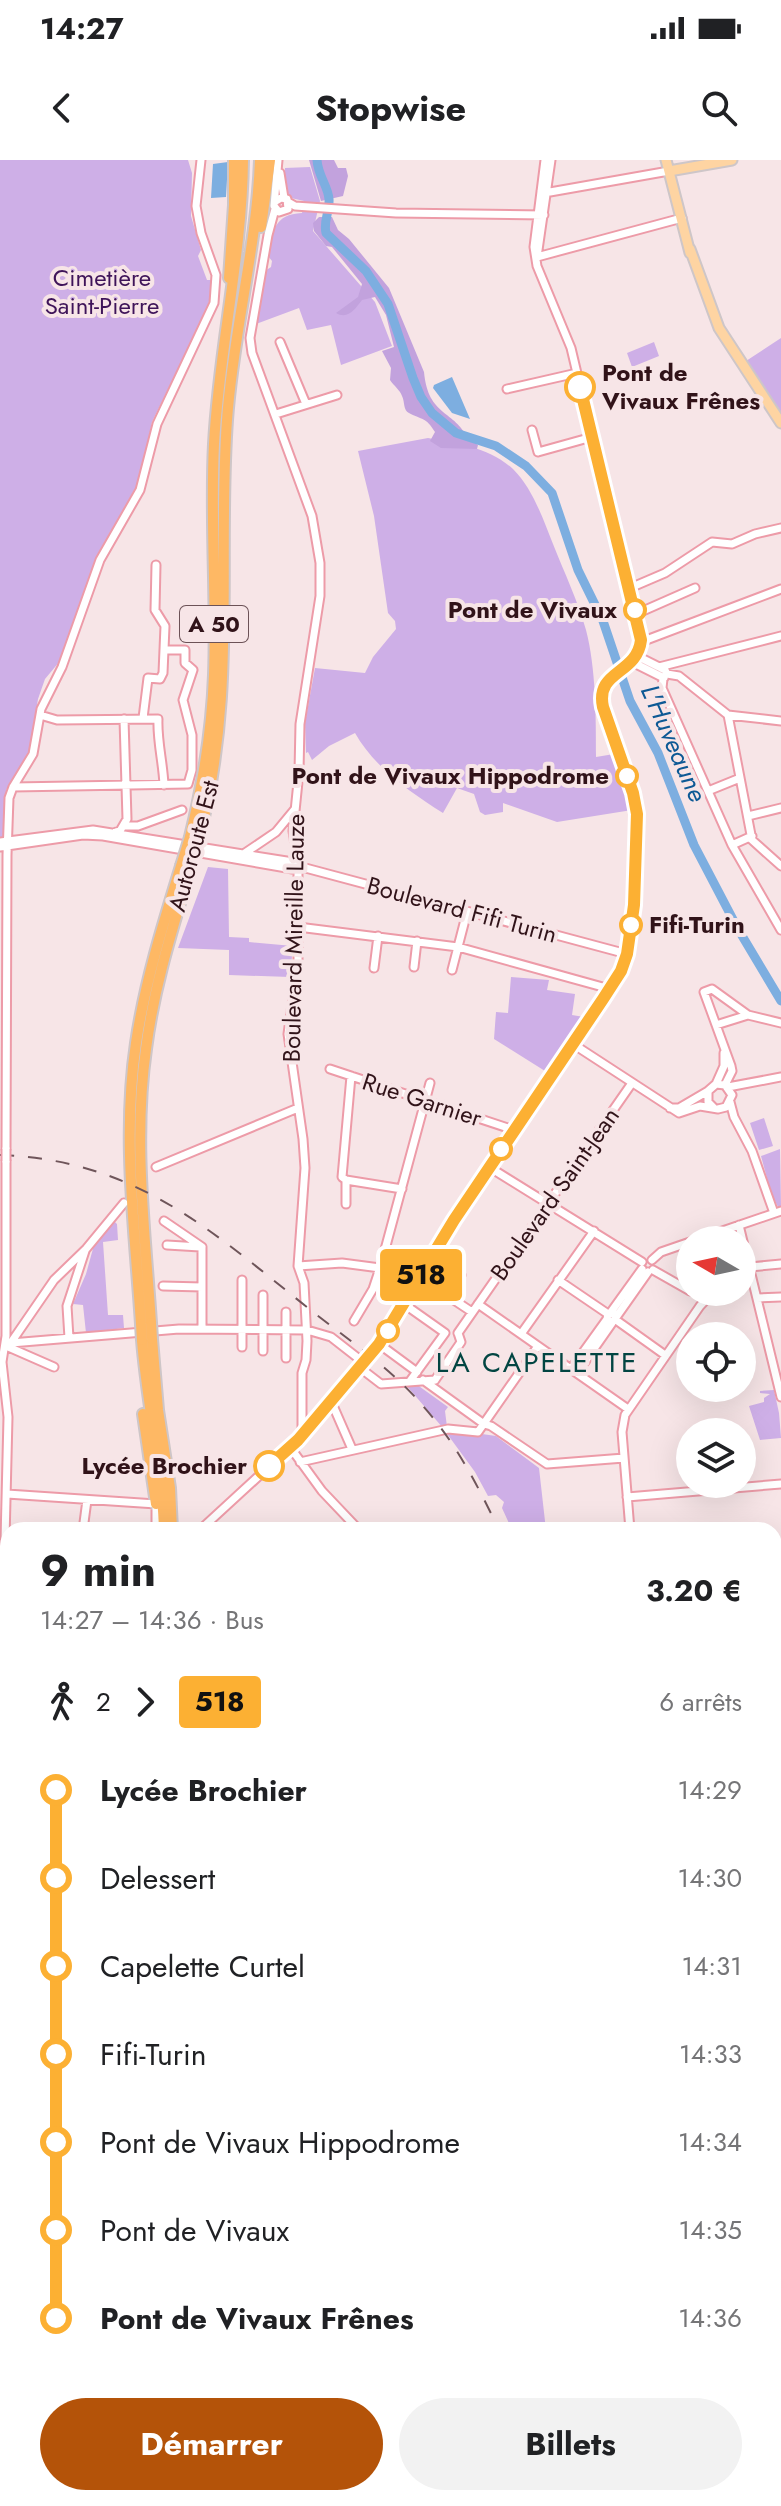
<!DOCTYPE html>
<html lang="fr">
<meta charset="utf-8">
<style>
:root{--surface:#fff;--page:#f2f2f2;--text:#202124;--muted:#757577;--accent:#b45309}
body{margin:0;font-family:Jost,sans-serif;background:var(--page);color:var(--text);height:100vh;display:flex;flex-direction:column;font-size:30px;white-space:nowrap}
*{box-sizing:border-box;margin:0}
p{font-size:26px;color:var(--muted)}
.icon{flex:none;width:44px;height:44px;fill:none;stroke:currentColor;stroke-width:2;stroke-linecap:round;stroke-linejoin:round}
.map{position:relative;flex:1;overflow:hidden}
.drawer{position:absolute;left:0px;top:1362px;width:782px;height:984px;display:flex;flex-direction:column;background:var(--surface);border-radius:24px 24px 0 0;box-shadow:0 8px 32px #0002}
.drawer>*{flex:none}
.badge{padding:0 16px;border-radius:6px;font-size:28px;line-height:52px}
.needle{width:52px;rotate:279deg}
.fabs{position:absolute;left:676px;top:1066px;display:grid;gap:16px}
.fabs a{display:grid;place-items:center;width:80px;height:80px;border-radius:50%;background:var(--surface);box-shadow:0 8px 32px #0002;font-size:40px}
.map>.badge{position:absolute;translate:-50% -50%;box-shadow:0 0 0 4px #fff}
.legs{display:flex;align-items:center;gap:12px;height:88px;padding:0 40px;font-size:26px}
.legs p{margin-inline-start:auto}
.overview{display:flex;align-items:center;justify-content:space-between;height:136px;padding:0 40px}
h1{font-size:44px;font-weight:700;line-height:60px}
.action{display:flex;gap:16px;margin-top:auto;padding:16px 40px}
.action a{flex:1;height:92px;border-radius:48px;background:var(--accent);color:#fff;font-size:32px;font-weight:700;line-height:92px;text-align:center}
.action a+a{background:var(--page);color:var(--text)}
ul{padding:0 40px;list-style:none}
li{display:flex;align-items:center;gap:28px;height:88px;font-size:30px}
li i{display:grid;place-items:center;width:12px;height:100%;margin:0 10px;background:currentColor}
li i::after{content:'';width:20px;height:20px;margin:-10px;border:6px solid;border-radius:50%;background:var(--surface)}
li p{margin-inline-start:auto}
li:first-child i{background:linear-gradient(#0000 50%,currentColor 0)}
li:last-child i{background:linear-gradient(currentColor 50%,#0000 0)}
.status{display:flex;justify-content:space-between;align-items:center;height:56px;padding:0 40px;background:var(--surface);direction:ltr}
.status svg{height:22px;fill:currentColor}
header{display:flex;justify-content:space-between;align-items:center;height:104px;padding:0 40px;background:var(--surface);font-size:36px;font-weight:700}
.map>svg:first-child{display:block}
.green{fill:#ceafe7}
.forest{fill:#c2a2dd}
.water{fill:#7daee0}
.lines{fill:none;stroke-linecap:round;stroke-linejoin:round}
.river{stroke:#7daee0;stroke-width:9}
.minor-casing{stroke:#ed9ba8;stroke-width:11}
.major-casing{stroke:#cec6c8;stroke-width:13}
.highway-casing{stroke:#cec6c8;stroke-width:14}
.minor{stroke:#fff;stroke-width:7}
.major{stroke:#fed4a2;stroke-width:9}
.highway{stroke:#feb864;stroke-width:10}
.tram{stroke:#6f555a;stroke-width:2}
.rail{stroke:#6f555a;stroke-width:2;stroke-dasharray:14 14;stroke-linecap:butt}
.minor-bridge-casing{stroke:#ed9ba8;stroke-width:11;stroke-linecap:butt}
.highway-bridge-casing{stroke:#cec6c8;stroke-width:14;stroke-linecap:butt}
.minor-bridge{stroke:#fff;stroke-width:7}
.highway-bridge{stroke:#feb864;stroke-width:10}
.line-1-casing{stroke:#fff;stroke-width:18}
.line-1{stroke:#fcb033;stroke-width:12}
.stop-1-dot{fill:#fff;stroke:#fcb033;stroke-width:4}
.labels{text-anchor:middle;stroke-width:8;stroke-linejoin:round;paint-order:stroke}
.shield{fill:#f7e5e7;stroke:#6c5257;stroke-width:2}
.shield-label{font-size:22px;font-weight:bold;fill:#311319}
.park-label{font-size:24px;fill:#3f1459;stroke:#f7e5e7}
.stop-label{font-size:24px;font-weight:bold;fill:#311319;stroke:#f7e5e7;text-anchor:end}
.street-label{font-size:24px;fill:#311319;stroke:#f7e5e7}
.water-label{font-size:26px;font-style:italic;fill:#0d5995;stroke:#f7e5e7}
.quarter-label{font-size:28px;letter-spacing:2px;fill:#024542;stroke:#f7e5e7}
</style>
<div class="status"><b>14:27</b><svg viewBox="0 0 49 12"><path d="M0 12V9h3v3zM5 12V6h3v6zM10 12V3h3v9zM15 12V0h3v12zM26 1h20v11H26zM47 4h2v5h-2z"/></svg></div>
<header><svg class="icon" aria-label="back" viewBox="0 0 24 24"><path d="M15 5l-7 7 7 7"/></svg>Stopwise<svg class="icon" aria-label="search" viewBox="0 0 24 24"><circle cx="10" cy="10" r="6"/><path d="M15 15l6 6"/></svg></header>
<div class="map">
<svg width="781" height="2346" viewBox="0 0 781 2346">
<rect width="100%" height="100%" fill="#f7e5e7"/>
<!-- green -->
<path class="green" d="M 0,0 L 188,0 L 192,13 L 191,56 L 201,90 L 198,96 L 207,120 L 212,120 L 211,135 L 206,151 L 152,262 L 140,320 L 99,392 L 60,501 L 45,519 L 38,539 L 29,593 L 6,630 L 5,674 L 0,680 Z
M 310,7 L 320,41 L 313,71 L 375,142 L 392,186 L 341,205 L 331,165 L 307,170 L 299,148 L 256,164 L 265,111 L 271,107 L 272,101 L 268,96 C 272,72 274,54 302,53 L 304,41 L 291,38 L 285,28 L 285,8 Z
M 781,178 L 781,254 L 746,201 Z
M 654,182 L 659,196 L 632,207 L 627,193 Z
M 428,278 C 458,284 489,287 513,309 C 533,329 543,359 553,384 C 564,412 578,441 586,470 C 596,508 596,558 596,597 L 614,594 L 632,650 L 557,662 L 503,643 L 503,652 L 485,655 L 480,652 L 474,634 L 457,628 L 443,653 C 411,633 374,607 355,573 L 329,586 L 312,600 L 308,592 L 306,593 L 305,563 L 315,508 L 365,513 L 373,497 L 396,469 L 395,461 L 388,453 L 374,356 L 358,291 Z
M 208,707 L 228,709 L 229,777 L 249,778 L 249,782 L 293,786 L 290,817 L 229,815 L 229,790 L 178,788 Z
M 511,817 L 549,820 L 547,830 L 575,834 L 572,855 L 584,857 L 545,911 L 494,879 L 496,852 L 508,853 Z
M 764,958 L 773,986 L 759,990 L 750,963 Z
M 780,989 L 781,1048 L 779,1049 L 771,1033 L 761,996 Z
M 114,1061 L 117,1064 L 118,1080 L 103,1082 L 108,1155 L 123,1155 L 124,1168 L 86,1173 L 83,1145 L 73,1144 L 86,1114 L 94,1085 Z
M 405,1224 L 416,1224 L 448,1247 L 445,1251 L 447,1267 L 443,1268 Z
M 774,1230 L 779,1253 L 781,1278 L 760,1280 L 749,1246 L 764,1242 L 764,1238 L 770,1234 L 760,1233 L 760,1231 Z
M 454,1270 L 496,1276 L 539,1308 L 546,1370 L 512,1370 L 502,1348 L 504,1342 L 496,1335 L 488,1336 L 475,1312 L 445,1271 Z"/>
<!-- forest -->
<path class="forest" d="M 309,0 L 334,0 L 338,8 L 346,8 L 348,16 L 343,36 L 321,41 Z
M 319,57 L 332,57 L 338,70 L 349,79 L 389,128 L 424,212 C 428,257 455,250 468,279 L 478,285 L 477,289 L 441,288 L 430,281 L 435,272 C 426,257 422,260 409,253 C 403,250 405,242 402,236 C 400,230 394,226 390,220 L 391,208 L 382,191 L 394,187 L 386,155 L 375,137 L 362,140 C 355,149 348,160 336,153 L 358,137 L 362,124 L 332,87 L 326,86 L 314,71 L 313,63 Z"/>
<!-- water -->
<path class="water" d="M 228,2 L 226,37 L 211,38 L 213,4 Z
M 452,217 L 470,259 L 452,253 L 433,228 L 434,225 Z"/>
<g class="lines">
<!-- river -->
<path class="river" d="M 317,0 C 318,16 328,26 329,39 C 330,51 323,61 326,73 L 366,111 L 388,144 L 413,218 L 421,237 L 432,253 L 456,273 L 496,286 L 526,306 L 552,333 L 578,410 L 603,461 L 630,541 L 658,593 L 694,685 L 738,769 L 781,841
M 774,1635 L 781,1636"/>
<defs>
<path id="minor" d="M 280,13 L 284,38
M 541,31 L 550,32 L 669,11
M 276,41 L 281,38 L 287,39 L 288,49 L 279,52 L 274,46 L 278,0
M 288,42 L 295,46 L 396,53 L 544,55
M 275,49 L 268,75 L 250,178 L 252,193 L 312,356 L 320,403 L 320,436 L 300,564 L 299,612 L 293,671 L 298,706 L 298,801 L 288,874 L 303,979 L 305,1008 L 298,1106 L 304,1123 L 307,1181 L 306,1200 L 302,1213 L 302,1276
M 537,97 L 682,58
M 537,97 L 551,0
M 280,182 L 306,244
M 507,229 L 577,213
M 276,254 L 337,235
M 532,270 L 538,292 L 592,277
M 630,428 L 665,413 L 712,382 L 732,384 L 755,374 L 781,368
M 636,454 L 695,428
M 641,482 L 781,429
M 637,496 L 665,510 L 667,514 L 679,516 L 728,555 L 781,561
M 632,502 L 664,518
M 659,507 L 781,476
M 663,519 L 662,528 L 732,685 L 781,770
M 40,555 L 57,560 L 158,559 C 157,581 163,602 164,625
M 728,555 L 752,680 L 781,706
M 143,558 L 148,518 L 160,519 L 163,513 L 165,466 L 155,450 L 156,405
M 13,627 L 188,624 L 192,610 L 192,575 L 183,540 L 193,510 L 185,503 L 185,490 L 164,490
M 708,631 L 740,618
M 748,656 L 781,648
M 124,666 L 138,666 L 182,650
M 116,672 L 120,671 L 127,659 L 124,559
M 0,682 L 93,670 L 293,702 L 298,706 L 627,794
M 732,685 L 752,676
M 0,687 L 83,675 L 103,676 L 298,710
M 245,693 L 276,672 L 295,649
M 298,767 L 458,787 L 610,829
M 414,807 L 417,781
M 374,808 L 378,776
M 452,810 L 467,752
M 716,865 L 748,855
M 573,884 L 679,953 L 700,946 L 718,949 L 726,947 L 732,935 L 725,925 L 716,924 L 708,931 L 708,942 L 713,947
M 330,909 L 514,970
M 716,924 L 724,906 L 724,893
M 725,925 L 732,911 L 731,906 L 704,832 L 712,829 L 748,855 L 781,863
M 728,927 L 781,917
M 730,942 L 734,957 L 752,991 L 774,1053
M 670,948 L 679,948 L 708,931
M 6,989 L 7,695 L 9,638 L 13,627 L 33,594 L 41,549 L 62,507 L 100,400 L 140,330 L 157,264 L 214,143 L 216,115 L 201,73 L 196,46 L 201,0
M 156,1007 L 298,948
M 489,1007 L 642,1102
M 346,1020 L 402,1029
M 346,1044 L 346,1020 L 342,1017 L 351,916
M 164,1061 L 202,1087
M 739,1065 L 781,1237
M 696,1080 L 781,1051
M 167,1085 L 200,1087
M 652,1100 L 661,1092 L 690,1082
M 298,1106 L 342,1103 L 380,1108
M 750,1107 L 781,1104
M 653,1110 L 690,1131
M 378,1113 L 411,1132
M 461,1115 L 448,1136 L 472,1152
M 558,1120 L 608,1154 L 615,1154 L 616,1160 L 610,1162 L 607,1159 L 608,1154
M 163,1126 L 202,1127
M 757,1138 L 781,1137
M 404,1144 L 445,1173
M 478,1144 L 628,1249
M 286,1152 L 286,1198
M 611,1152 L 642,1109
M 617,1156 L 648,1112
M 616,1160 L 665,1195
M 354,1161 L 373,1129 L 380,1108 L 430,923
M 202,1169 L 202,1087
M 458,1173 L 632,923
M 521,1174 L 594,1071
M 69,1178 L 67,1146 L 85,1091
M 11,1183 L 179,1169 L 307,1170 L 331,1177 L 363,1202
M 10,1184 L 54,1120 L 86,1089 L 124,1043
M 379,1184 L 417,1212
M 6,1186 L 54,1207
M 242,1187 L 242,1120
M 263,1191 L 263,1135
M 359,1207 L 381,1224 L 435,1220
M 571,1209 L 607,1159
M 577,1213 L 612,1163
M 423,1220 L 484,1264 L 491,1266 L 547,1304 L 624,1298
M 435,1220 L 461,1182 L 458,1173
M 410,1221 L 445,1173
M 331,1241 L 352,1289
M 290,1287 L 322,1331 L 359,1370
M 300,1302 L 448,1269 L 478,1272 L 538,1186
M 7,1334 L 156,1344 L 156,1370
M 627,1337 L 781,1324
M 83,1370 L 87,1340
M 200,1370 L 298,1280 L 379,1184 L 454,1060 L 603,839 L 621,811 L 627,794 L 634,745 L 637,654 L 633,633 L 603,547 C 594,509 640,515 640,478 L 571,188 L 537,106 L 534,87 L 545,0
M 630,1370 L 622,1272 L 625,1255 L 700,1146 L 713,1132
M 2,1504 L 8,1257 L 2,1202 L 6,1176 L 6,1001
M 0,1649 L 7,1649 L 5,1723
M 0,1723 L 8,1725 L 0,1731
M 0,1749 L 8,1737
M 0,1814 L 2,1767 L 8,1744
M 774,1866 L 781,1870
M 774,2128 L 781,2126
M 0,2161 L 8,2174
M 774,2166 L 781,2165
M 0,2178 L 8,2191
M 0,2211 L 8,2203
M 774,2271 L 781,2271
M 0,2290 L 8,2289
M 0,2311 L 8,2309
M 774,2330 L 781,2329
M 157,2338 L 158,2346
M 242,2338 L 243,2346
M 340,2338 L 341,2346
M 652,2338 L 653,2346
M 713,2338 L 727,2341 L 743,2338
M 756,2338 L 756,2346
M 428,2345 L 547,2341 L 547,2346
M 18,2346 L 52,2338"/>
<path id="major" d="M 666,0 L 690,93
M 669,11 L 732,0
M 690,89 L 719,168 L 781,263
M 0,1499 L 8,1500
M 0,1506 L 8,1507
M 774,1573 L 781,1573
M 774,1791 L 781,1797
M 774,1802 L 781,1813
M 0,1913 L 8,1912
M 0,1994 L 8,1997
M 0,2003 L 8,2006
M 774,2147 L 781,2145
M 0,2273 L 8,2267
M 0,2331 L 8,2329"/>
<path id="highway" d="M 261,67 L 270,0
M 229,118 L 234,45 L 234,0
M 190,677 C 203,624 212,570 214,515 C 217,438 210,361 214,284 C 219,188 242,96 243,0
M 199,677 C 237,535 217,403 227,260 C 233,172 257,87 260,0
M 151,1163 C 145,1072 133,980 146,889 C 154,826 173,767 191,706
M 141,1164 C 135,1071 122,976 136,883 C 145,822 163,764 181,706
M 152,1179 L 158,1250 L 170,1328 L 172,1370
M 142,1180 C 147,1244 162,1306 164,1370
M 143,1254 L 156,1344
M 774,1584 L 778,1584"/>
</defs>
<!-- minor casing -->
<use href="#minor" class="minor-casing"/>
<!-- major casing -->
<use href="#major" class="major-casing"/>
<!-- highway casing -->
<use href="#highway" class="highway-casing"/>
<!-- minor -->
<use href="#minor" class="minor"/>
<!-- major -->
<use href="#major" class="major"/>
<!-- highway -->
<use href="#highway" class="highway"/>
<!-- tram -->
<path class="tram" d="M 774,1575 L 781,1575
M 0,2199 L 8,2191"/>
<!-- rail -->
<path class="rail" d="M 0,995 C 135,1000 208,1068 308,1148 C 347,1179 391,1208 423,1246 C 456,1283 478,1326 499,1370"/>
<defs>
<path id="minor-bridge" d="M 6,1001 L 6,989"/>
<path id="highway-bridge" d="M 181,706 L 190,677
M 191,706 L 199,677
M 151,1163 L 152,1179
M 141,1164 L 142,1180"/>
</defs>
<!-- minor-bridge casing -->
<use href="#minor-bridge" class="minor-bridge-casing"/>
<!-- highway-bridge casing -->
<use href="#highway-bridge" class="highway-bridge-casing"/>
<!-- minor-bridge -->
<use href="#minor-bridge" class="minor-bridge"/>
<!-- highway-bridge -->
<use href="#highway-bridge" class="highway-bridge"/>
</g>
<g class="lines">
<defs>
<path id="line-1" d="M 269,1306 L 298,1280 L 379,1184 L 454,1060 L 603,839 L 621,811 L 627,794 L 634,745 L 637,654 L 633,633 L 603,547 C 595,510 637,515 641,480 L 580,227"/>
</defs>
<!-- line-1 casing -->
<use href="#line-1" class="line-1-casing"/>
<!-- line-1 -->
<use href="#line-1" class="line-1"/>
</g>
<!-- markers -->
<g class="stop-1-dot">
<circle cx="580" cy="227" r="14"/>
<circle cx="635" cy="450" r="10"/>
<circle cx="627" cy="616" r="10"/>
<circle cx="631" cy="765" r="10"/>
<circle cx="501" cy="989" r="10"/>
<circle cx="388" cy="1171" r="10"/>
<circle cx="269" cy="1306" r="14"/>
</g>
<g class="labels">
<!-- shield labels -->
<rect class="shield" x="180" y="446" width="68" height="36" rx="6"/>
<g class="shield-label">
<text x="214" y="472">A 50</text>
</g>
<!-- park labels -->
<g class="park-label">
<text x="102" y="126">Cimetière<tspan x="102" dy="28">Saint-Pierre</tspan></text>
</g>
<!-- stop labels -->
<g class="stop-label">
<text x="602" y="221" text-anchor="start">Pont de<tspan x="602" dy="28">Vivaux Frênes</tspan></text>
<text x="617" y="458">Pont de Vivaux</text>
<text x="609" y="624">Pont de Vivaux Hippodrome</text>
<text x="649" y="773" text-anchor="start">Fifi-Turin</text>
<text x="247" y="1314">Lycée Brochier</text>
</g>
<!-- street labels -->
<g class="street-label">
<text transform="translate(194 686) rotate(-75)" y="8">Autoroute Est</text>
<text transform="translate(462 750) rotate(15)" y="8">Boulevard Fifi Turin</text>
<text transform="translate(294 778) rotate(-89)" y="8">Boulevard Mireille Lauze</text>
<text transform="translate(422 940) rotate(18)" y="8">Rue Garnier</text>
<text transform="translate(555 1034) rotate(-55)" y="8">Boulevard Saint-Jean</text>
</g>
<!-- water labels -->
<g class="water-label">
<text transform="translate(674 583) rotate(66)" y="9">L'Huveaune</text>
</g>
<!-- quarter labels -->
<g class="quarter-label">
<text x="537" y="1212">LA CAPELETTE</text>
</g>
</g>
</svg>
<div class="fabs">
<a><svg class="needle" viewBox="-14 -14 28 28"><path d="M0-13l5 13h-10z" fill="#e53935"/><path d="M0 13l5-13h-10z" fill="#757577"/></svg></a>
<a><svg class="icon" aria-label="locate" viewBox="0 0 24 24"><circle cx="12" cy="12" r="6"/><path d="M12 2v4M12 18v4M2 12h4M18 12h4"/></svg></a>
<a><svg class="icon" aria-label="layers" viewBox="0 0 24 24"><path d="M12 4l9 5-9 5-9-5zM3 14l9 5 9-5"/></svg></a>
</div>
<b class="badge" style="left:421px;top:1115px;background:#fcb033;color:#111">518</b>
<section class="drawer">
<div class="overview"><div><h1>9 min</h1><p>14:27 – 14:36 · Bus</p></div><b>3.20 €</b></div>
<div class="legs"><svg class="icon" aria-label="walk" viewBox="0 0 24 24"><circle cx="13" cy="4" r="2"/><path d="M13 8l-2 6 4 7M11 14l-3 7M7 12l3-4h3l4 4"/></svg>2<svg class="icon" aria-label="forward" viewBox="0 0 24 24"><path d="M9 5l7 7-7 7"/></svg><b class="badge" style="background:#fcb033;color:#111">518</b><p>6 arrêts</p></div>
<ul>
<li><i style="color:#fcb033"></i><b>Lycée Brochier</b><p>14:29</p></li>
<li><i style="color:#fcb033"></i><span>Delessert</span><p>14:30</p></li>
<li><i style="color:#fcb033"></i><span>Capelette Curtel</span><p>14:31</p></li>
<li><i style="color:#fcb033"></i><span>Fifi-Turin</span><p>14:33</p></li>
<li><i style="color:#fcb033"></i><span>Pont de Vivaux Hippodrome</span><p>14:34</p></li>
<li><i style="color:#fcb033"></i><span>Pont de Vivaux</span><p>14:35</p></li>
<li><i style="color:#fcb033"></i><b>Pont de Vivaux Frênes</b><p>14:36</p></li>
</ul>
<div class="action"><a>Démarrer</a><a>Billets</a></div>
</section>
</div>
